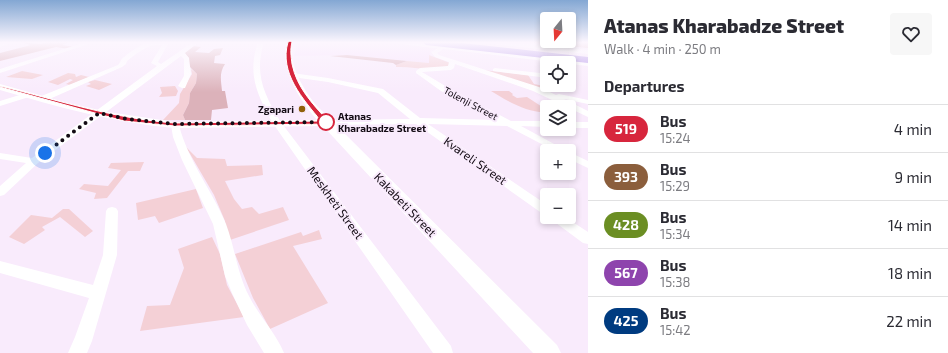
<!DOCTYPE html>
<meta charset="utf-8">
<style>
:root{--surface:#fff;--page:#f7f7f7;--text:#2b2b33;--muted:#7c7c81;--line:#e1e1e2}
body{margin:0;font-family:"Exo 2",sans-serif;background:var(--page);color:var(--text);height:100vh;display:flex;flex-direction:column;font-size:15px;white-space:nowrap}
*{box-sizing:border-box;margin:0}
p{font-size:13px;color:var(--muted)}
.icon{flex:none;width:22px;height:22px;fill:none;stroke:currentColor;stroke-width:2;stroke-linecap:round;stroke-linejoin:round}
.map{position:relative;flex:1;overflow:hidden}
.drawer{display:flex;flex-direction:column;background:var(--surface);width:360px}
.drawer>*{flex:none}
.badge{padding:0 8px;border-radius:13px;font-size:14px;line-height:26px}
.needle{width:26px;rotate:198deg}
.controls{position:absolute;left:540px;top:12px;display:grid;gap:8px}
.controls a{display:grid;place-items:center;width:36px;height:36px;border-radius:4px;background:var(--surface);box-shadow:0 2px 6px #0003;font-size:20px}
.you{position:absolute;width:20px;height:20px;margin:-10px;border:3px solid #fff;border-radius:50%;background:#1a73e8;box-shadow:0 0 0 6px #1a73e833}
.map>.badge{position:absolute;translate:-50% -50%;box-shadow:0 0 0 2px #fff}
h2{padding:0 16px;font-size:15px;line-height:36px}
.round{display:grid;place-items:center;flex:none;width:42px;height:42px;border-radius:4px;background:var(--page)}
.head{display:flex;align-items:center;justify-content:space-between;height:68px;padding:0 16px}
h1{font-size:19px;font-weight:800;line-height:30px}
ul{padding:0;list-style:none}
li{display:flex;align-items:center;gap:12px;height:48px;padding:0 16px;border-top:1px solid var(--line)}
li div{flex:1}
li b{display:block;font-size:15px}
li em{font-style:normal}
li .badge{min-width:44px;font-weight:700;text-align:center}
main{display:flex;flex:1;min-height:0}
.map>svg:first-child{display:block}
.built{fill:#f8e1fc}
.green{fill:#f4d0d6}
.forest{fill:#dcb2ba}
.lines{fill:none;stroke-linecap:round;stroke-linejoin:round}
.minor{fill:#fff;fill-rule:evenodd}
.tertiary{fill:#fff;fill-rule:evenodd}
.trunk{fill:#b092e8;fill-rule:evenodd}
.line{fill:#d7263d;stroke:#fff}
.walk{stroke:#130b14;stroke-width:4;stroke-dasharray:0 7.2}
.poi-dot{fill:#8f600a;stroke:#f9ebfc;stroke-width:1.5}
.stop-dot{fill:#fff;stroke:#d7263d;stroke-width:2}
.labels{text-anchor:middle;stroke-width:4;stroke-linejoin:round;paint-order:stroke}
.far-street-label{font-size:10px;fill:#130b14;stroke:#f9ebfc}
.far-poi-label{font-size:10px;font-weight:bold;fill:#130b14;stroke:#f9ebfc;text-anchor:end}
.far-stop-label{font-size:10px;font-weight:bold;fill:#130b14;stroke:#f9ebfc;text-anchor:start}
.street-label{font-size:12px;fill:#130b14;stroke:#f9ebfc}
</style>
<main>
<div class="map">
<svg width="588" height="353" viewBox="0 0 588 353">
<rect width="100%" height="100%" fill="#f9ebfc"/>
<!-- built -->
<path class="built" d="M 298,42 L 391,42 L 427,47 L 430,48 L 430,63 L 347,55 L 294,56 Z"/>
<!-- green -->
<path class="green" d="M 429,55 L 450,63 L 451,65 C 433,73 414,66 396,67 L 396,65 L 407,61 L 429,63 Z
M 191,69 L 197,74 L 196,83 L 190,93 L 189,103 L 183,115 L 185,120 L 163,120 L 179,103 L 180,94 L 192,74 Z
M 483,70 L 528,75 L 534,84 L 544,86 L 548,91 Z
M 22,71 L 43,75 L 32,79 L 6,77 Z
M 68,73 L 75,74 L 76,77 L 81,75 L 89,77 L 70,85 L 66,84 L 73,80 L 70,79 L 58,85 L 48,82 Z
M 95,80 L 112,84 L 99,90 L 86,86 L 91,84 L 88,82 Z
M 175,86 L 178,91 L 176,96 L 159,97 L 162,93 L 160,87 Z
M 491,91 L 509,91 L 513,94 L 512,95 L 517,98 L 527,97 L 547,110 L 547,112 C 530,114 505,100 491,91 Z
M 186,147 L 197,158 L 225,159 L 227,166 L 262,165 L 263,175 L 225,181 L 234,199 L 242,209 L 252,207 L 259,214 L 283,207 L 289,220 L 227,241 L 225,221 L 214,195 Z
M 144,162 L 140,171 L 128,171 L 107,198 L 94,199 L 96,193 L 79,189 L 84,184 L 108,186 L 121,170 L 108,168 L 111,163 Z
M 196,189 L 203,208 L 159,223 L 155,216 L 138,220 L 136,203 Z
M 63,209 L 69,209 L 93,231 L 85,237 L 60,217 L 42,227 L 45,230 L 24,244 L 9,237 L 31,215 L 52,218 Z
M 319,230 L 322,239 L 293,246 L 328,303 L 270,329 L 253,298 L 235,254 L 301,232 L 303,236 Z
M 212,237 L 220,254 L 227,285 L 244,317 L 140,331 L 147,306 L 170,305 L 184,268 L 178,249 Z"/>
<!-- forest -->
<path class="forest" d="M 20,42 L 41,44 L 46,42 L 70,42 L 62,45 L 75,47 L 69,49 L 56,47 L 0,61 L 0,53 L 31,45 Z
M 525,42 L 588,42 L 588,48 Z
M 193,46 L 201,47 L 195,52 L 209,53 L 214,49 L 223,48 L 220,55 L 215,56 L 214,63 L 225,64 C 219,73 221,80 222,91 L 225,91 L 228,108 L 212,110 L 211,120 L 185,120 L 183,115 L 189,103 L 190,93 L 196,83 L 197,74 L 188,65 L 189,58 L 184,53 Z
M 347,55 L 407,61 L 396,65 L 393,63 L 330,56 Z"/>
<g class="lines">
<!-- minor -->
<path class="minor" d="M 4,42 L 14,42 L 0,47 L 0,43 Z
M 86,42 L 95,42 L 0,73 L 0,69 Z
M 150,42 L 165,42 L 168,44 L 158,62 L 161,64 L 193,42 L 199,42 L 185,53 L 189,58 L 191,74 L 185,88 L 182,88 L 178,86 L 184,76 L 184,59 L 181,56 L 38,163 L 4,195 L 0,196 L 0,186 L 26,163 L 0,159 L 0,153 L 32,158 L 157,66 L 151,63 L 162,45 C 149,43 137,53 127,61 L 126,64 L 122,67 L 45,101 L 39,101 L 39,97 L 118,65 C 121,62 120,60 124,57 C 131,51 140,45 150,42 Z
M 258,42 L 264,42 C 254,74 264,94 280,121 L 451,346 L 453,353 L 433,353 L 272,122 C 257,94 247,74 258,42 Z
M 440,47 L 445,48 L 437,53 L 439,55 L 539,87 L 556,95 L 559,94 L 588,100 L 588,104 L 564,99 L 588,111 L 588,117 L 533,91 L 455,64 L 454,68 L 451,70 L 422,72 L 447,87 L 511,121 L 547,121 L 547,127 L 521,126 L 567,151 L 555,151 L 507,126 L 428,124 L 547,205 L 547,215 L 543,214 L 416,124 L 323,125 L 322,123 L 326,120 L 410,119 L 378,93 L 328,82 L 292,77 L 289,75 L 292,73 L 328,78 L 383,89 L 420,118 L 497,120 L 441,91 L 416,73 L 416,71 L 420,68 L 448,66 L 449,62 L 435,57 L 431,52 Z
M 495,68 L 540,73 L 543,75 L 540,77 L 493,71 L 493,69 Z
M 26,93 L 29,93 L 29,97 L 0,106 L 0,101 Z
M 175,122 L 179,125 C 188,161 212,190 226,224 C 235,248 237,273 249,296 C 259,316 276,333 284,353 L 264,353 L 247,325 L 232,293 L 225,276 L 213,224 L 182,160 L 173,137 L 171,125 Z
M 569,122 L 588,122 L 588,128 L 569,128 Z
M 569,152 L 588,161 L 588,168 L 569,159 Z
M 112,207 L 116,208 L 118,211 L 117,255 L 92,341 L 87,353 L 68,353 L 75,337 L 89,298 L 0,273 L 0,261 L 93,285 L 103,255 L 106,211 L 108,208 Z
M 550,217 L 565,217 L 588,232 L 588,244 L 583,243 L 552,220 Z"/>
<!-- tertiary -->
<path class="tertiary" d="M 286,42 L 293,42 C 287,63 304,91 317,106 L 557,345 L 561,353 L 533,353 L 323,126 L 175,128 C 115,123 58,107 0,90 L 0,84 L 68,103 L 108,112 L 175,122 L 317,120 C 302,102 290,85 286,61 C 285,55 284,49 286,42 Z
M 397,42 L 421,42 L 588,62 L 588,66 L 400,44 Z
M 489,42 L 515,42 L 588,50 L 588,54 L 492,44 Z"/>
<!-- trunk -->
<path class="trunk" d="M 422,42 L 453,42 L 588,57 L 588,63 L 426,45 Z"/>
</g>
<!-- sky -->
<linearGradient id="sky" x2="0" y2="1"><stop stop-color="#83a7d3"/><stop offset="0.46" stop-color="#fcf6fe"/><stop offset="1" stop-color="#fcf6fe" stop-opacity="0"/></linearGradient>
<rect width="588" height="92" fill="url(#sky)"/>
<!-- line -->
<path class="line" d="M 290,41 L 292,42 C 290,50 291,56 292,64 C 297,88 312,103 328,121 L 328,124 L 175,126 L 124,121 L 0,87 L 0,86 C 58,100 115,119 175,123 L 321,121 C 303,99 279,73 288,42 Z"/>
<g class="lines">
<!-- walk -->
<path class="walk" d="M 45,153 L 99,113 L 127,119 L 175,124 L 326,122"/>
</g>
<!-- markers -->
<circle class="poi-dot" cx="302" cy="109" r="4"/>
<circle class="stop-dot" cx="326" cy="122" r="8"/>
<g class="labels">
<!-- far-street labels -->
<g class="far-street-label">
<text transform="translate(471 103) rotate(28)" y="4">Tolenji Street</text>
</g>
<!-- far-poi labels -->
<g class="far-poi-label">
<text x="294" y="113">Zgapari</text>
</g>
<!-- far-stop labels -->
<g class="far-stop-label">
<text x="338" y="120">Atanas<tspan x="338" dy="12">Kharabadze Street</tspan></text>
</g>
<!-- street labels -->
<g class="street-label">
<text transform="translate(475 161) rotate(35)" y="4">Kvareli Street</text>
<text transform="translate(335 203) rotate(54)" y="4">Meskheti Street</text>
<text transform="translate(405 205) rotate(46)" y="4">Kakabeti Street</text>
</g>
</g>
</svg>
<div class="controls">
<a><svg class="needle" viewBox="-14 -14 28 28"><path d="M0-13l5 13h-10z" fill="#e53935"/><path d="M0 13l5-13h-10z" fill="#7c7c81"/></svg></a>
<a><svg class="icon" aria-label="locate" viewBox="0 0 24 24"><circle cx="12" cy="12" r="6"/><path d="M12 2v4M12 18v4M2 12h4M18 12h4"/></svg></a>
<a><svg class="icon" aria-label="layers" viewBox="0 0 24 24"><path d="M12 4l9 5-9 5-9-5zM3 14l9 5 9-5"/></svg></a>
<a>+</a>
<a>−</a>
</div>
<div class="you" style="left:45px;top:153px"></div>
</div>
<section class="drawer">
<div class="head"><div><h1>Atanas Kharabadze Street</h1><p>Walk · 4 min · 250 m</p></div><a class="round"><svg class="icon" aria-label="heart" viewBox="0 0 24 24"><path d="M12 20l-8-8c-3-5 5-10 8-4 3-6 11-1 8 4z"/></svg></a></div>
<h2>Departures</h2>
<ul>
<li><span class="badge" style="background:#d7263d;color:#fff">519</span><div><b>Bus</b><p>15:24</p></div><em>4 min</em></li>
<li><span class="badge" style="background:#8b5e3c;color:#fff">393</span><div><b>Bus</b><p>15:29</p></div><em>9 min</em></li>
<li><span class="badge" style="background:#6b8e23;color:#fff">428</span><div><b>Bus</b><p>15:34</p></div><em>14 min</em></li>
<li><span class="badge" style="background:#8e44ad;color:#fff">567</span><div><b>Bus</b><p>15:38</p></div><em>18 min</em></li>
<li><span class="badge" style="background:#003b80;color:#fff">425</span><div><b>Bus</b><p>15:42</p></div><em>22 min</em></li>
</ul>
</section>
</main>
